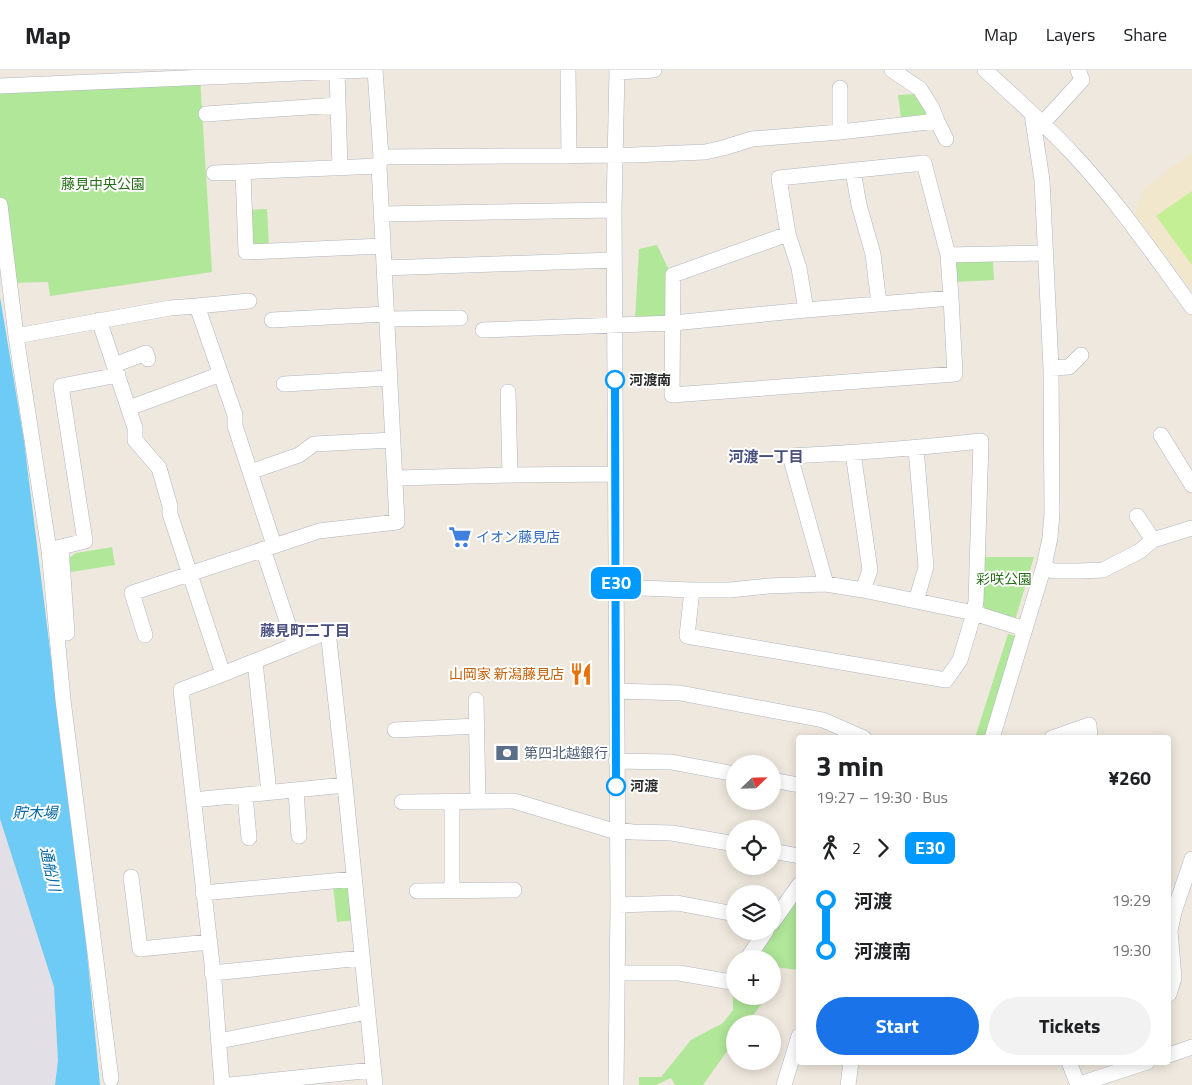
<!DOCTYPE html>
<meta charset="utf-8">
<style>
:root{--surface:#fff;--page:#f2f2f2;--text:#202124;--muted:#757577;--line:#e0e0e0;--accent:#1a73e8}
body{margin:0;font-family:"Titillium Web","Noto Sans JP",sans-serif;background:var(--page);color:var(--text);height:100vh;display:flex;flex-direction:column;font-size:19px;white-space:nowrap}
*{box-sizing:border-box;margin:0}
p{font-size:16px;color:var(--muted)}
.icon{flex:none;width:28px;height:28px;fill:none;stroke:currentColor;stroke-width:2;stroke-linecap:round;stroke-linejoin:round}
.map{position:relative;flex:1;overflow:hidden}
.details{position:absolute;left:796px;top:665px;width:375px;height:330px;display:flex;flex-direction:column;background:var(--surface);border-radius:5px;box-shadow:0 2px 12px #0003}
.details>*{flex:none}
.badge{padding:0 10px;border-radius:8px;font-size:18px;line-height:32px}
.needle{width:32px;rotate:67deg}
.controls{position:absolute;left:726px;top:685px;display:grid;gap:10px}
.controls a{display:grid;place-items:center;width:55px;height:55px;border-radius:50%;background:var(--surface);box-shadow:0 2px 12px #0003;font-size:25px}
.map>.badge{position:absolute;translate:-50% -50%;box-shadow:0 0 0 2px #fff}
.legs{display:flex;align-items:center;gap:8px;height:55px;padding:0 20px;font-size:16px}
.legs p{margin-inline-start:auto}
.headline{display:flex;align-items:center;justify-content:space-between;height:85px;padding:0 20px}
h1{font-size:28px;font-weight:700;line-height:38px}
.primary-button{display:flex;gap:10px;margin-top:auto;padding:10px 20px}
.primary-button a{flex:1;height:58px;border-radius:30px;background:var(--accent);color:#fff;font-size:20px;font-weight:700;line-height:58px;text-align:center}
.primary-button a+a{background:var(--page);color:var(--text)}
ul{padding:0 20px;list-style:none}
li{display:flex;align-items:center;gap:18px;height:50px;font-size:19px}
li i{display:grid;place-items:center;width:8px;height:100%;margin:0 6px;background:currentColor}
li i::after{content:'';width:12px;height:12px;margin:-6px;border:4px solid;border-radius:50%;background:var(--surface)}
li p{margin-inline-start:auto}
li:first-child i{background:linear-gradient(#0000 50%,currentColor 0)}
li:last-child i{background:linear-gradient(currentColor 50%,#0000 0)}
header{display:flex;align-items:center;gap:30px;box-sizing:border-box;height:70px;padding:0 25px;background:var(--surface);border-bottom:1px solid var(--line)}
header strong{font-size:24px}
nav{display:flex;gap:28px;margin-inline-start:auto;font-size:18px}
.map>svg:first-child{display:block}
.industrial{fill:#e2dfe7}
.education{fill:#f1e7cd}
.green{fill:#b0e799}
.pitch{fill:#c5ef94}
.water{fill:#6dcbf5}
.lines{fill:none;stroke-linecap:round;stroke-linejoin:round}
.minor-casing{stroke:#b2b4c1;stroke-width:16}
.minor{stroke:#fff;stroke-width:15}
.line-1-casing{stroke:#fff;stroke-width:11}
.line-1{stroke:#09f;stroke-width:8}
.stop-1-dot{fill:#fff;stroke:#09f;stroke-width:2.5}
.labels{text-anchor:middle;stroke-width:4;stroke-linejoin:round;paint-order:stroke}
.park-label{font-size:14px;fill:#266f17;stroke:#fff}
.stop-label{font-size:14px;font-weight:bold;fill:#2c2c2c;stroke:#fff;text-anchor:start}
.shop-label{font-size:14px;fill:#366cbe;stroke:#fff;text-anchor:start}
.food-label{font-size:14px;fill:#c56008;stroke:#fff;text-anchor:end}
.service-label{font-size:14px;fill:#4e5e75;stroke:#fff;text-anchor:start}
.neighbourhood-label{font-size:15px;font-weight:bold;fill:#4a5180;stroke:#fff}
.water-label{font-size:15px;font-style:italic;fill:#0769a6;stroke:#fff}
</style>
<header>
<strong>Map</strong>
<nav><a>Map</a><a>Layers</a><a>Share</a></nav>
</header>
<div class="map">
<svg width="1192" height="1015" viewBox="0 0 1192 1015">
<rect width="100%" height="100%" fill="#efe8de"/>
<!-- industrial -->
<path class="industrial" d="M 0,749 L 54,917 L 58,991 L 55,1015 L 0,1015 Z"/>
<!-- education -->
<path class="education" d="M 1192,82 L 1192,221 L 1135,144 L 1143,119 Z"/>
<!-- green -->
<path class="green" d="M 200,7 L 212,202 L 50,226 L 48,212 L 11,213 L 0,135 L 0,16 Z
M 916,24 L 927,39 L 925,46 L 901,48 L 898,25 Z
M 267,139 L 269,176 L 251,177 L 249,140 Z
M 657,175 L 670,202 L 670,250 L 635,250 L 639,179 Z
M 993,189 L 994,210 L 955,212 L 955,195 L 959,190 Z
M 112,477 L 115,495 L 71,502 L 69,488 L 76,483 Z
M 984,487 L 1034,487 L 1015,550 L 985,540 L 982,533 Z
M 1008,564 L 1016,566 L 985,667 L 975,668 Z
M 350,814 L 354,850 L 337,852 L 333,816 Z
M 799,823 L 799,900 L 774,897 L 773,904 L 772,889 L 752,889 Z
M 735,913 L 735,926 L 767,926 L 747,954 L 735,954 L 735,970 L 703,1015 L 675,1015 L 671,1008 L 656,1015 L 639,1015 L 639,1007 L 661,1007 L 691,970 L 723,953 L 733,940 L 733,916 Z"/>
<!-- pitch -->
<path class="pitch" d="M 1192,121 L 1192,195 L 1156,146 Z"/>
<!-- water -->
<path class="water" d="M 0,227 L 24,371 L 84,852 L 100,1015 L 55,1015 L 58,991 L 54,917 L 0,749 Z"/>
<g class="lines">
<defs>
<path id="minor" d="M 568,0 L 569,86
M 985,0 C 1014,27 1045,54 1073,84 C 1117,131 1154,185 1192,237
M 337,1 L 340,98
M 617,2 L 654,0
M 0,16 L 368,0
M 206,44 L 338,35
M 937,51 L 946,69
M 1042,54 L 1082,10 L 1078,0
M 840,62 L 840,18
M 381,87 L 633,85 L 705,82 L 723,78 L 752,69 L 840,62 L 937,51 L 932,38 L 920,19 L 892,0
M 924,93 L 948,185 L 951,228 L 955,304 L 672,325 L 673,205 L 788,164 L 779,108 Z
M 853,101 L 859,135 L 873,184 L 879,234
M 243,102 L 246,182 L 383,176
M 214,103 L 379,96
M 0,135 L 16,266 L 49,480 L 63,630 L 111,1009
M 381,144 L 614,140
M 788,164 L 799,198 L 806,240
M 948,185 L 1046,183
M 384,198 L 614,190
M 197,236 L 249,231
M 387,249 L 460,248
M 99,250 L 135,358 L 135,370 L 159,398 L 170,436 L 170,444 L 223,604 L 181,620 L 214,911 L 222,1015
M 272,250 L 386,244
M 483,260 L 673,253 L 806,240 L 951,228
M 16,266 L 170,238 L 197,236 L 235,345 L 235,356 L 274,475
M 114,295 L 146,283 L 148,289
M 1051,298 L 1069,297 L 1081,285
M 284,314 L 390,308
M 508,322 L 510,405
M 129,338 L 221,304
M 1161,365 L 1192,415
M 853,383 L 870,500 L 863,520
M 250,402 L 299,385 L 314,374 L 393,370
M 396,408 L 513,405 L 616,404
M 1137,446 L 1153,470
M 61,477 L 67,563
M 263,479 L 295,575 L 328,561 L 345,715 L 375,1015
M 49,480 L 85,471 L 61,316 L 118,305
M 1044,496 L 1053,501 L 1079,501 L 1103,500 L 1140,481 L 1153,470 L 1192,458
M 616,517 L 692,520 L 730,520 L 768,516 L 826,514 L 863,520 L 974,543 L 1025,559
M 692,520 L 687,566 L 946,610 L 960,590 L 974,543 L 976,531 L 981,371 C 918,378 854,383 790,386 L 826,514
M 916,531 L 926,497 L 916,378
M 145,565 L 132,523 L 319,461 L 397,452 L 379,96 L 381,87 L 375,0
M 255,592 L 269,722
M 223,604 L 295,575
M 617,621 L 680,623 L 823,650 L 864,668
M 476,630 L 478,732
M 395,660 L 477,656
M 992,668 L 1044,496 L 1050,468 L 1052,443 L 1051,298 L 1042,110 L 1032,44
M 1052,668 L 1089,655 L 1090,668
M 616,691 L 671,692 L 735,704
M 772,710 L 799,715
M 296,720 L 299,766
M 245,725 L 249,768
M 193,730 L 345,715
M 402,732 L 514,731 L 617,762
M 452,733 L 452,821
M 617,760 L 633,762 L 672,763 L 735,774
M 772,781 L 799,786
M 131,807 L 140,879 L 209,872
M 417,821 L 514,820
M 203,823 L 354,809
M 618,835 L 677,833 L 735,844
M 772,853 L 799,815
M 747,889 L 766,861
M 212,903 L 362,888
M 617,903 L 679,903 L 731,912 L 735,906
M 1169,924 L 1174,908 L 1170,861 L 1174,842 L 1192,789
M 219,971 L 367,942
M 1169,985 L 1192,977
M 1069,992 L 1078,1015
M 229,1015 L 373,1000
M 616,1015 L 618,835 L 614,140 L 617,0
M 784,1015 L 799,966
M 848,1015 L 851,992
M 1077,1015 L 1147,992"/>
</defs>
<!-- minor casing -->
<use href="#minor" class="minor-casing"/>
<!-- minor -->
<use href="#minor" class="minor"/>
</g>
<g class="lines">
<defs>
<path id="line-1" d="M 615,310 L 616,716"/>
</defs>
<!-- line-1 casing -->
<use href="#line-1" class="line-1-casing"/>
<!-- line-1 -->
<use href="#line-1" class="line-1"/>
</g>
<!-- icons -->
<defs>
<symbol id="supermarket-bare" viewBox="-9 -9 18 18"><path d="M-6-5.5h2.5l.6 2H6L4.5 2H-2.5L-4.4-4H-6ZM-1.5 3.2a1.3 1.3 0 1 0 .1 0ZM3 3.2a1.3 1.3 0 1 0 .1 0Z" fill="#3f7fe0" stroke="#fff" stroke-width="2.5" paint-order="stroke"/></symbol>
<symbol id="restaurant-bare" viewBox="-9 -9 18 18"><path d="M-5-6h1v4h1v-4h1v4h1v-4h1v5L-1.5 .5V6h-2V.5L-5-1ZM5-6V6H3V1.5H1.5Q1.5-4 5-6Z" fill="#e8710a" stroke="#fff" stroke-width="2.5" paint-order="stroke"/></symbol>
<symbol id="bank-bare" viewBox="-9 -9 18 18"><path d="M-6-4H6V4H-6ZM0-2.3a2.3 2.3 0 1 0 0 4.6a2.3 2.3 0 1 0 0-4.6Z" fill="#5c6f8a" stroke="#fff" stroke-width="2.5" paint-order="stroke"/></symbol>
</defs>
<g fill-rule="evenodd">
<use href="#supermarket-bare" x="444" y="451" width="32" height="32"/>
<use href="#restaurant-bare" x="565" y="588" width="32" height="32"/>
<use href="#bank-bare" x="491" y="667" width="32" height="32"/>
</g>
<!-- markers -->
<g class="stop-1-dot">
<circle cx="615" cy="310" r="9"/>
<circle cx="616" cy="716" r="9"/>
</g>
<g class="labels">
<!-- park labels -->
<g class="park-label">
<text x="103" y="119">藤見中央公園</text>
<text x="1004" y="514">彩咲公園</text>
</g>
<!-- stop labels -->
<g class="stop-label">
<text x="629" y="315">河渡南</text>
<text x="630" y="721">河渡</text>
</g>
<!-- shop labels -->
<g class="shop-label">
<text x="476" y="472">イオン藤見店</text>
</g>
<!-- food labels -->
<g class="food-label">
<text x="564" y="609">山岡家 新潟藤見店</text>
</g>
<!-- service labels -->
<g class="service-label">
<text x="524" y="688">第四北越銀行</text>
</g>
<!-- neighbourhood labels -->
<g class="neighbourhood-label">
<text x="766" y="392">河渡一丁目</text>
<text x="305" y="566">藤見町二丁目</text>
</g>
<!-- water labels -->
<g class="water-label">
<text x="35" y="748">貯木場</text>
<text transform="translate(50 799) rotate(78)" y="5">通船川</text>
</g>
</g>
</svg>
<div class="controls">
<a><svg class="needle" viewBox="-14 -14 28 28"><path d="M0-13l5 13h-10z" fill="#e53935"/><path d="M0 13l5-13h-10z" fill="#757577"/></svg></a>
<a><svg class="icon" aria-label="locate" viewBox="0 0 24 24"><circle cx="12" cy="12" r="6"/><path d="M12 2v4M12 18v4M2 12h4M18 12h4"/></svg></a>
<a><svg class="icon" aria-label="layers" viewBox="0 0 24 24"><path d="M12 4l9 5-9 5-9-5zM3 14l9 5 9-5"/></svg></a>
<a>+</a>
<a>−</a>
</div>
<b class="badge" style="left:616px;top:513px;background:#09f;color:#fff">E30</b>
<section class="details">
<div class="headline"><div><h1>3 min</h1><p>19:27 – 19:30 · Bus</p></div><b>¥260</b></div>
<div class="legs"><svg class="icon" aria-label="walk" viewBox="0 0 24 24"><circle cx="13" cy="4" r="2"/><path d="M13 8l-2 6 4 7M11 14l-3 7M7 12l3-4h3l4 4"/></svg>2<svg class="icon" aria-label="forward" viewBox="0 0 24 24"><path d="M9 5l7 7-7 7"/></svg><b class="badge" style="background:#09f;color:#fff">E30</b></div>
<ul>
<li><i style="color:#09f"></i><b>河渡</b><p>19:29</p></li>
<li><i style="color:#09f"></i><b>河渡南</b><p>19:30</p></li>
</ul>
<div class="primary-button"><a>Start</a><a>Tickets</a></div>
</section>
</div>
